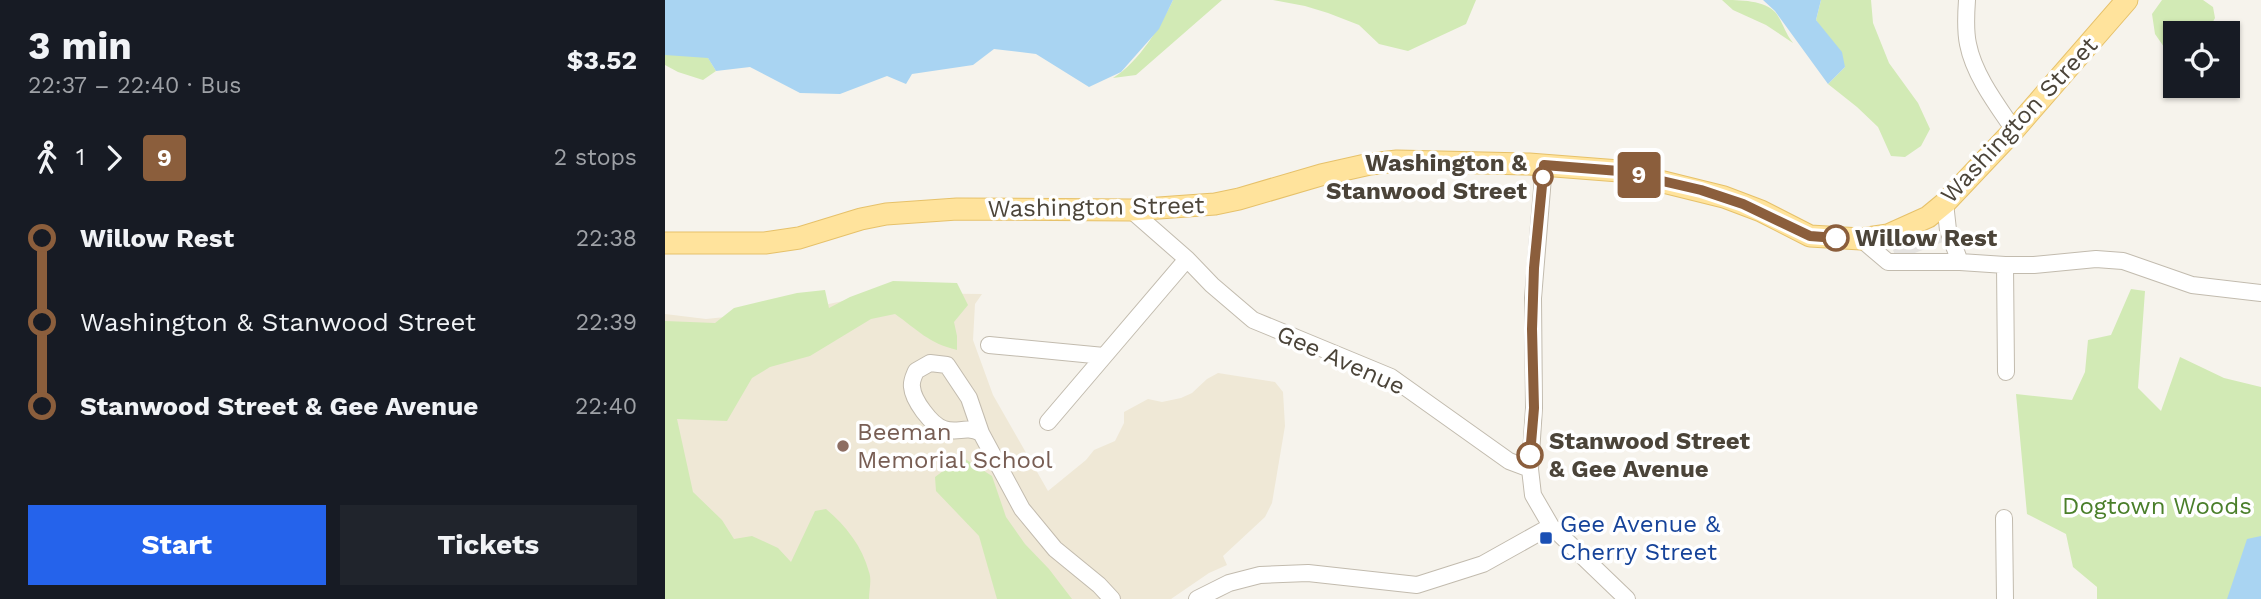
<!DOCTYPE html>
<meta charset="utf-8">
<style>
:root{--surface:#171b24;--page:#20242c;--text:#f1f3f6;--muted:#9ea1a6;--accent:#2563eb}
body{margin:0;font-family:"Work Sans",sans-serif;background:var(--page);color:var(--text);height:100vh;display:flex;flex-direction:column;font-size:26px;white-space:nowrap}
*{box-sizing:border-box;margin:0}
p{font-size:23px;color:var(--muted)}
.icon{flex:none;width:38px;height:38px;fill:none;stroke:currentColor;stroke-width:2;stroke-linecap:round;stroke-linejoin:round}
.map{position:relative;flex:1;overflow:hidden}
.drawer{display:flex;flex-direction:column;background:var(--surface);width:665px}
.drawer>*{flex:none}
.badge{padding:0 14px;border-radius:5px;font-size:24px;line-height:46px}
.tools{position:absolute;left:1498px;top:21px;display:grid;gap:14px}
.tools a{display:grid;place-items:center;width:77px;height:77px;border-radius:0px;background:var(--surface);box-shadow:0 2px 5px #0004;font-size:35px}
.map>.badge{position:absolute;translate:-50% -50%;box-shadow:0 0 0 4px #fff}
.legs{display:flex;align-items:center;gap:10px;height:77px;padding:0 28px;font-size:23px}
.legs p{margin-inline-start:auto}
.overview{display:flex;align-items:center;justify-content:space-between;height:119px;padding:0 28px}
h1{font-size:38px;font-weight:700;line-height:52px}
.button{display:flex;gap:14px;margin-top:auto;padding:14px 28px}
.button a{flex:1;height:80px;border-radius:0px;background:var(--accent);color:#fff;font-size:28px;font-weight:700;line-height:80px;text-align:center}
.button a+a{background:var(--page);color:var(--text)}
ul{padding:0 28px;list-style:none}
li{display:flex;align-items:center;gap:24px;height:84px;font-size:26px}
li i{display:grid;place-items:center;width:10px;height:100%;margin:0 9px;background:currentColor}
li i::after{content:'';width:18px;height:18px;margin:-9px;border:5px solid;border-radius:50%;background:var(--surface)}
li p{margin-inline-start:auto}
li:first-child i{background:linear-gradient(#0000 50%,currentColor 0)}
li:last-child i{background:linear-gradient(currentColor 50%,#0000 0)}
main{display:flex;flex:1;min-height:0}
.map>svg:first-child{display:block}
.education{fill:#efe8d6}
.green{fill:#d2eab5}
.parking{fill:#e5e3e0}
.water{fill:#a9d4f2}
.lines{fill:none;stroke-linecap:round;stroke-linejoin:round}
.minor-casing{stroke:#c2bbae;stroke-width:18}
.major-casing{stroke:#e6c16a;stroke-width:23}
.minor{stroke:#fff;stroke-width:16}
.major{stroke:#ffe39c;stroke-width:21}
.line-1-casing{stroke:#fff;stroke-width:16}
.line-1{stroke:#8b5e3c;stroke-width:10}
.stop-1-dot{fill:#fff;stroke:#8b5e3c;stroke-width:3.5}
.education-dot{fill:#8d6e63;stroke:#fff;stroke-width:2.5}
.transit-dot{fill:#1a4fb4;stroke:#fff;stroke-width:2.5}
.labels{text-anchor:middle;stroke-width:7;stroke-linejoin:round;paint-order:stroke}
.street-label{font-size:24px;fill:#4b4439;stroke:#fff}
.stop-label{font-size:24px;font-weight:bold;fill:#4b4439;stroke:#fff;text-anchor:start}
.education-label{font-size:24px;fill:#785e54;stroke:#fff;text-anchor:start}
.park-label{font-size:24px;fill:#4a7f2a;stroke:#fff}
.transit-label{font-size:24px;fill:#164399;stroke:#fff;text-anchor:start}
</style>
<main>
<section class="drawer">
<div class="overview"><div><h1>3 min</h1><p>22:37 – 22:40 · Bus</p></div><b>$3.52</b></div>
<div class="legs"><svg class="icon" aria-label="walk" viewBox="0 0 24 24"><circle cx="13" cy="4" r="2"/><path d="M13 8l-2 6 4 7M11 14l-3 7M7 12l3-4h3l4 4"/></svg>1<svg class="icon" aria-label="forward" viewBox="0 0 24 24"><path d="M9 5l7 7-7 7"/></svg><b class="badge" style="background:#8b5e3c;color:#fff">9</b><p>2 stops</p></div>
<ul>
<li><i style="color:#8b5e3c"></i><b>Willow Rest</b><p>22:38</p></li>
<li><i style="color:#8b5e3c"></i><span>Washington &amp; Stanwood Street</span><p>22:39</p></li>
<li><i style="color:#8b5e3c"></i><b>Stanwood Street &amp; Gee Avenue</b><p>22:40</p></li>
</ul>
<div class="button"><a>Start</a><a>Tickets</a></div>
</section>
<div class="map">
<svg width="1596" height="599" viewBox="0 0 1596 599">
<rect width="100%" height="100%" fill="#f6f3ec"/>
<!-- education -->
<path class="education" d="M 218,293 L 317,294 L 310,304 L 308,340 L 328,395 L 383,491 L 421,460 L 429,450 L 450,441 L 459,423 L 459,412 L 483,399 L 497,402 L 516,398 L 527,393 L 542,379 L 553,373 L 610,382 L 618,392 L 620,426 L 607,503 L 600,517 L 558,556 L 562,565 L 544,573 L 506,599 L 0,599 L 0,314 L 41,319 L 139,309 Z"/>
<!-- green -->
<path class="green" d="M 508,0 L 557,0 L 471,75 L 448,78 C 474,62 495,27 508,0 Z
M 608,0 L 811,0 L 801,24 L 743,51 L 714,44 L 694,25 L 663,13 L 640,6 Z
M 1057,0 C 1075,0 1100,0 1111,13 C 1118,23 1120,33 1128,43 L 1101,25 L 1068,10 Z
M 1156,0 L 1206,0 L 1208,23 L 1224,63 L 1253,103 L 1265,129 L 1256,146 L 1240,157 L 1226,156 L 1213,127 L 1192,107 L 1163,84 L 1180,67 L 1151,20 Z
M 1497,0 L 1538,0 L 1548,7 L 1550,18 L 1542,33 L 1510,33 L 1510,49 L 1499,47 L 1490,34 L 1487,14 Z
M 0,41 L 42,56 L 51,71 L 38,80 L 13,72 L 0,65 Z
M 228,281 L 292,283 L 303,305 L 289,322 L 292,336 L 292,350 C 263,343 253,330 230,314 L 206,319 L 145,356 L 105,367 L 87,378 L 62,421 L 12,419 L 28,492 L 57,520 L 69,539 L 87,536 L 113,548 L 126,562 L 150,511 L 161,509 C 181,526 197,546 204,572 C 207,580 204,590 204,599 L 0,599 L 0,321 L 50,323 L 69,308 L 132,293 L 160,290 L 164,308 L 185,297 Z
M 1466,289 L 1480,291 L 1473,388 L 1496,411 L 1515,357 L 1559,378 L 1596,387 L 1596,599 L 1432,599 L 1432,587 L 1408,567 L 1401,534 L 1362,514 L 1351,394 L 1407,400 L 1420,372 L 1423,340 L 1446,335 Z
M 297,457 L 327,476 L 341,517 L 360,544 L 384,569 L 407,599 L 332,599 L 314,536 L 271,491 L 270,477 Z"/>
<!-- parking -->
<path class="parking" d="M 1273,231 L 1278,242 L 1232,260 L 1228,250 Z"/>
<!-- water -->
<path class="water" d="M 0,0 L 508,0 L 494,29 L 456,72 L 424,87 L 371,54 L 329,49 L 308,65 L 247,74 L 241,84 L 222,76 L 175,94 L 135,93 L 85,67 L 51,71 L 43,58 L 0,55 Z
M 1098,0 L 1156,0 L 1151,20 L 1177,52 L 1180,67 L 1163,84 L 1110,11 Z
M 1596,536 L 1596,599 L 1562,599 L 1582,539 Z"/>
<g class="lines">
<defs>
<path id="minor" d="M 1302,0 C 1301,14 1300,30 1303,44 C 1309,75 1332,105 1349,130
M 879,165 L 868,298 L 869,408 L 865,469 L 868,495 L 886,526 L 962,599
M 1280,203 L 1283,230 L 1295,262
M 466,210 L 522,259 L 547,285 L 588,320 L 726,377 L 844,461 L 865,469
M 1196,239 L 1223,262 L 1295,262 L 1340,265 L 1369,265 L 1431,259 L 1458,261 L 1527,285 L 1596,293
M 1340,265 L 1341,372
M 324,345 L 439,356
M 383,422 L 522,259
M 316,433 C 299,425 294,434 279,429 C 266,425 248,400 247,387 C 246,381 249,376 251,371 L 265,363 L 282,365 L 304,398 L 316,433 L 357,509 L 390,549 L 434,585 L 447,599
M 1339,518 L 1340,599
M 532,599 L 564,583 L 595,575 L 643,573 L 752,585 L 818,564 L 886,526"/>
<path id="major" d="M 0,243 L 100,243 L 134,238 L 196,219 L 221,214 L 292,209 L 466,210 L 550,204 L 574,199 L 656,175 L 705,164 L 732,161 L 864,164 L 954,171 L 1059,197 L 1096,211 L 1145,236 L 1196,239 L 1223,235 L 1263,217 L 1280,203 L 1349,130 L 1462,0"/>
</defs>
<!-- minor casing -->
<use href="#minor" class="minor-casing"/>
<!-- major casing -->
<use href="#major" class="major-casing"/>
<!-- minor -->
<use href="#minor" class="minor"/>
<!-- major -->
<use href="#major" class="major"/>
</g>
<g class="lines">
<defs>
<path id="line-1" d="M 865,455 L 869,408 L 867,329 L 869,268 L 879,165 L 954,171 L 1036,190 L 1078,204 L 1145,236 L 1171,238"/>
</defs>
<!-- line-1 casing -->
<use href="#line-1" class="line-1-casing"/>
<!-- line-1 -->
<use href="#line-1" class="line-1"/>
</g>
<!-- markers -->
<g class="stop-1-dot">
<circle cx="878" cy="177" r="9"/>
<circle cx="1171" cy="238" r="12"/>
<circle cx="865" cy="455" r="12"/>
</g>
<circle class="education-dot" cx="178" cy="446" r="7"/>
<rect class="transit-dot" x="874" y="531" width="14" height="14" rx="3.5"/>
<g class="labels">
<!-- street labels -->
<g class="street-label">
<text transform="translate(1354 120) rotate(-47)" y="8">Washington Street</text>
<text transform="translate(431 207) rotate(-1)" y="8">Washington Street</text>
<text transform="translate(676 360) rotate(24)" y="8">Gee Avenue</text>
</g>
<!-- stop labels -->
<g class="stop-label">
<text x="862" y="171" text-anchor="end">Washington &amp;<tspan x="862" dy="28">Stanwood Street</tspan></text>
<text x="1190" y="246">Willow Rest</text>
<text x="884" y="449">Stanwood Street<tspan x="884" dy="28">&amp; Gee Avenue</tspan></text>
</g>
<!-- education labels -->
<g class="education-label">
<text x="192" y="440">Beeman<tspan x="192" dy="28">Memorial School</tspan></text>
</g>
<!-- park labels -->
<g class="park-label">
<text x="1492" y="514">Dogtown Woods</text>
</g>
<!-- transit labels -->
<g class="transit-label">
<text x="895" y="532">Gee Avenue &amp;<tspan x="895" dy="28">Cherry Street</tspan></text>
</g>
</g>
</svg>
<div class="tools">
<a><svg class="icon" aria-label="locate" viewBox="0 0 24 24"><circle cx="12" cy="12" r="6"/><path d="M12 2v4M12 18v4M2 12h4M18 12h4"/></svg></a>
</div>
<b class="badge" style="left:974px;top:175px;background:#8b5e3c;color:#fff">9</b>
</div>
</main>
